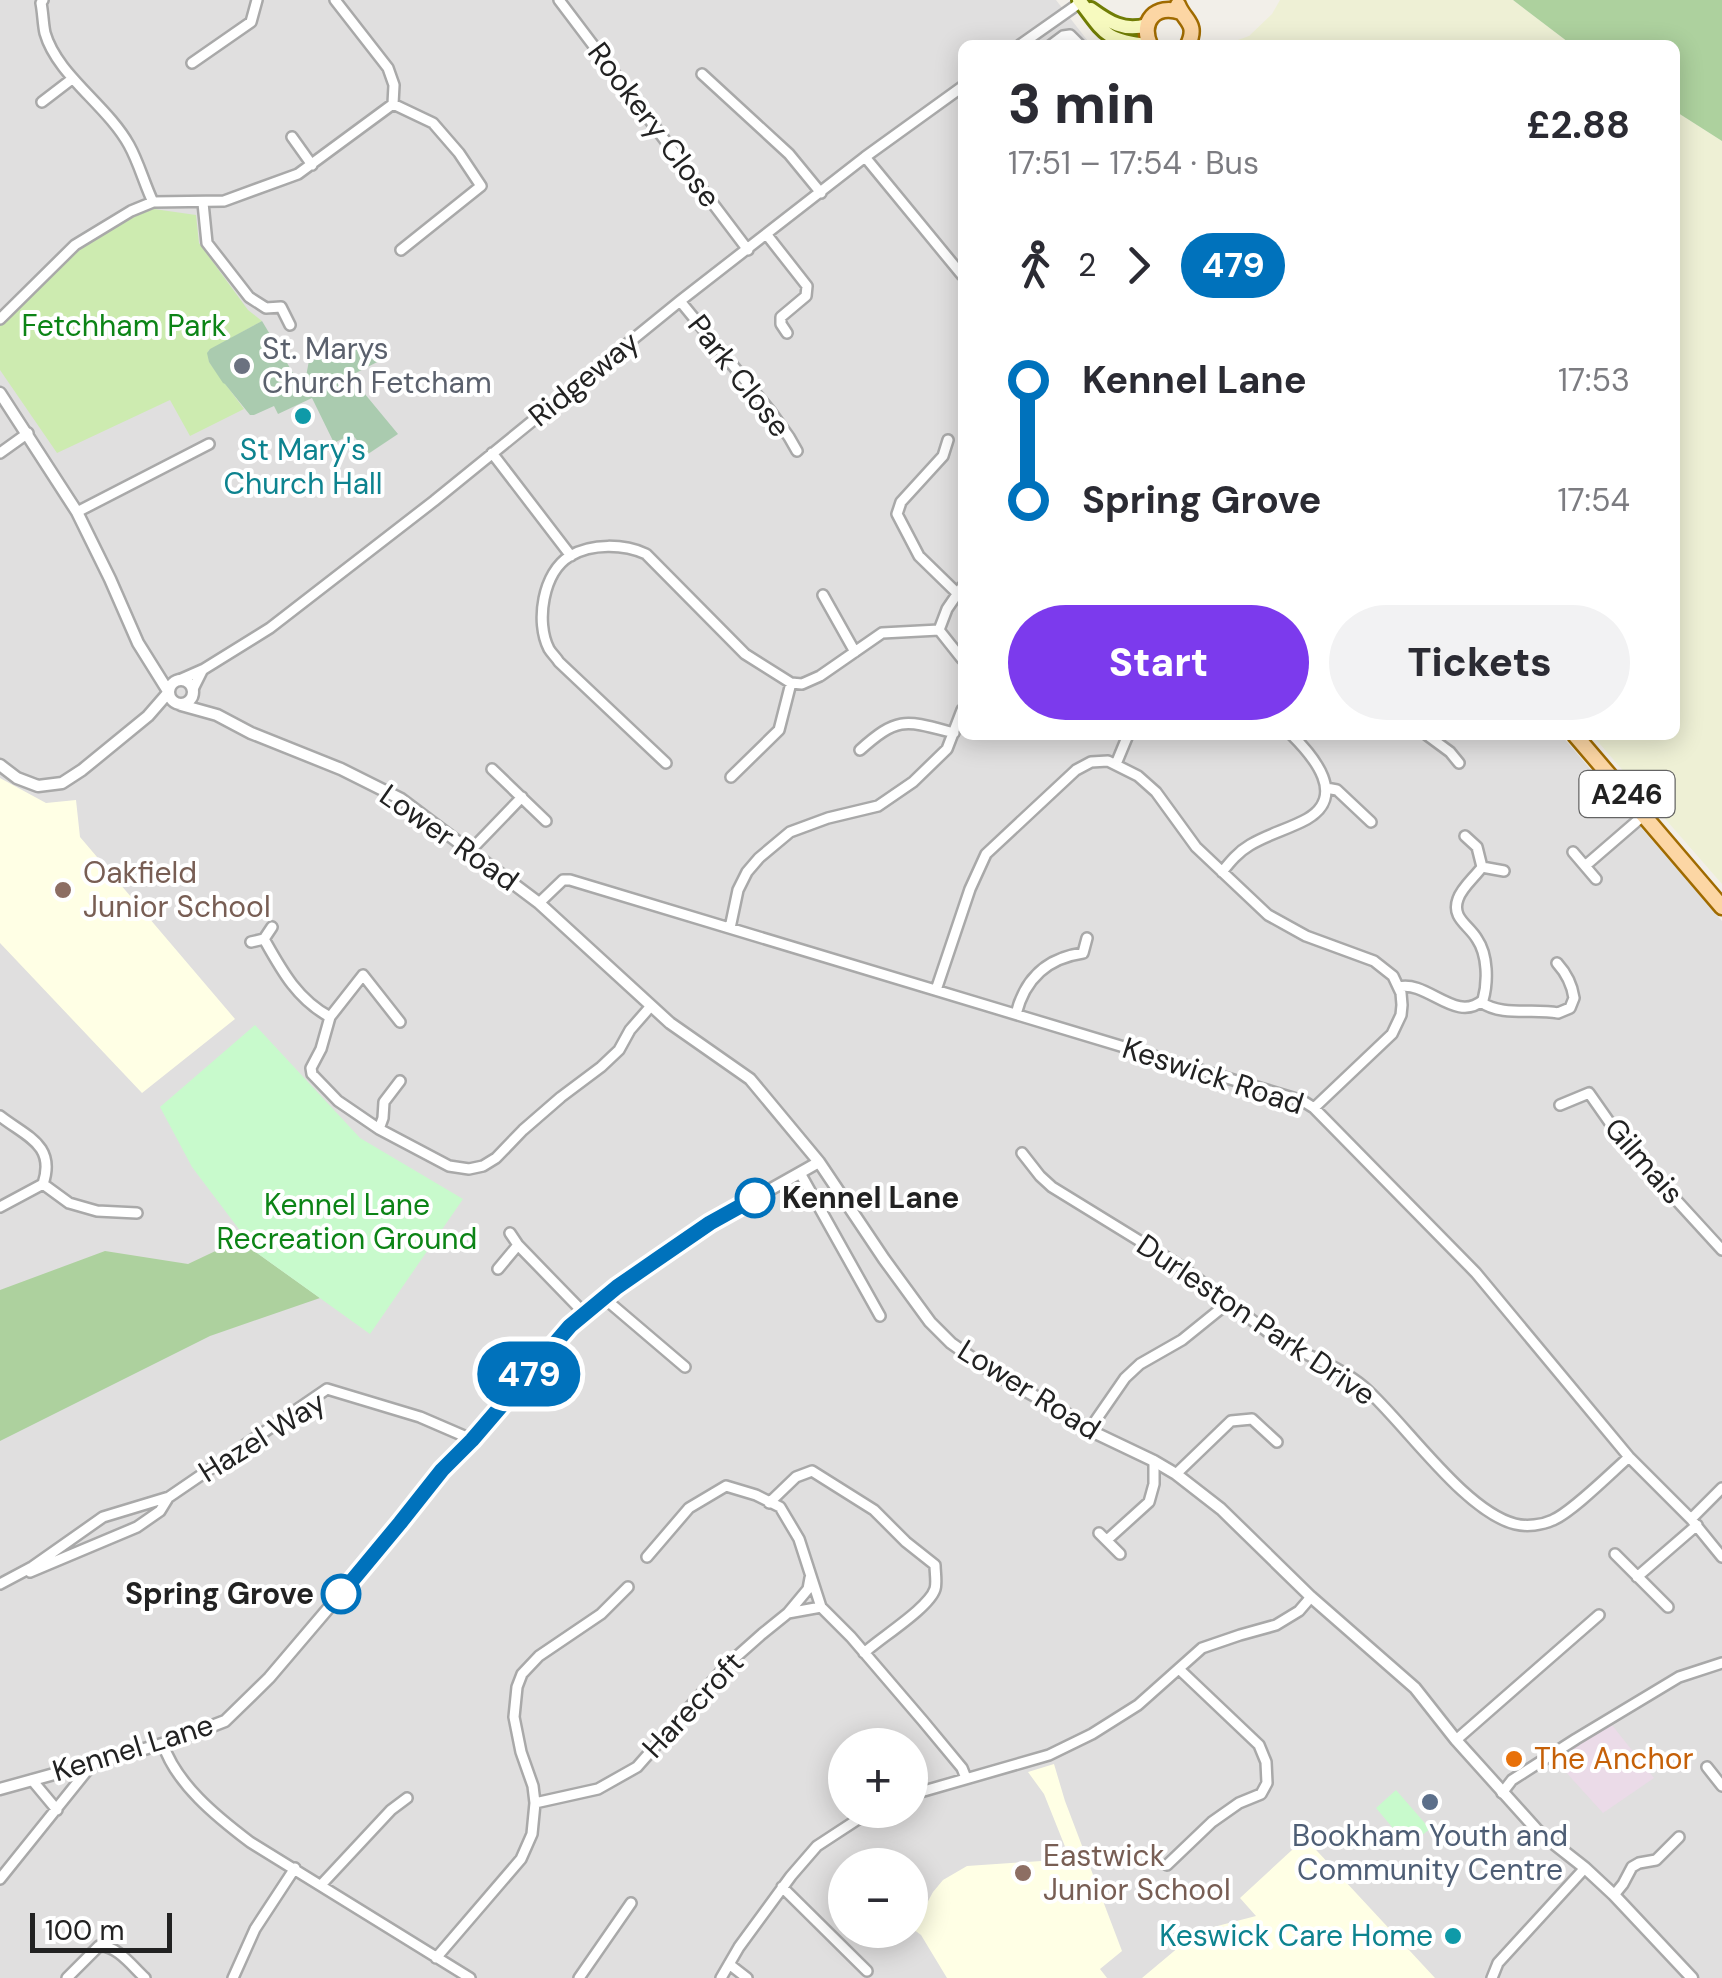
<!DOCTYPE html>
<meta charset="utf-8">
<style>
:root{--surface:#fff;--page:#f2f2f3;--text:#2b2b33;--muted:#7c7c81;--accent:#7c3aed}
body{margin:0;font-family:"DM Sans",sans-serif;background:var(--page);color:var(--text);height:100vh;display:flex;flex-direction:column;font-size:38px;white-space:nowrap}
*{box-sizing:border-box;margin:0}
p{font-size:32px;color:var(--muted)}
.icon{flex:none;width:55px;height:55px;fill:none;stroke:currentColor;stroke-width:2;stroke-linecap:round;stroke-linejoin:round}
.map{position:relative;flex:1;overflow:hidden}
.details{position:absolute;left:958px;top:40px;width:722px;height:700px;display:flex;flex-direction:column;background:var(--surface);border-radius:15px;box-shadow:0 5px 25px #0003}
.details>*{flex:none}
.badge{padding:0 20px;border-radius:32px;font-size:35px;line-height:65px}
.buttons{position:absolute;left:828px;top:1728px;display:grid;gap:20px}
.buttons a{display:grid;place-items:center;width:100px;height:100px;border-radius:50%;background:var(--surface);box-shadow:0 5px 25px #0003;font-size:50px}
.scale{position:absolute;left:30px;bottom:25px;width:142px;box-sizing:border-box;padding-left:10px;border:5px solid #222;border-top:0;font-size:28px;line-height:35px;white-space:nowrap;color:#222;-webkit-text-stroke:8px #fff;paint-order:stroke}
.map>.badge{position:absolute;translate:-50% -50%;box-shadow:0 0 0 5px #fff}
.legs{display:flex;align-items:center;gap:15px;height:110px;padding:0 50px;font-size:32px}
.legs p{margin-inline-start:auto}
.headline{display:flex;align-items:center;justify-content:space-between;height:170px;padding:0 50px}
h1{font-size:55px;font-weight:800;line-height:75px}
.button{display:flex;gap:20px;margin-top:auto;padding:20px 50px}
.button a{flex:1;height:115px;border-radius:60px;background:var(--accent);color:#fff;font-size:40px;font-weight:800;line-height:115px;text-align:center}
.button a+a{background:var(--page);color:var(--text)}
ul{padding:0 50px;list-style:none}
li{display:flex;align-items:center;gap:35px;height:120px;font-size:38px}
li i{display:grid;place-items:center;width:15px;height:100%;margin:0 12px;background:currentColor}
li i::after{content:'';width:25px;height:25px;margin:-12px;border:8px solid;border-radius:50%;background:var(--surface)}
li p{margin-inline-start:auto}
li:first-child i{background:linear-gradient(#0000 50%,currentColor 0)}
li:last-child i{background:linear-gradient(currentColor 50%,#0000 0)}
.map>svg:first-child{display:block}
.residential{fill:#e0dfdf;fill-rule:evenodd}
.industrial{fill:#ebdbe8}
.education{fill:#ffffe5}
.farmland{fill:#eef0d5}
.grass{fill:#cdebb0}
.forest{fill:#add19e}
.cemetery{fill:#aacbaf}
.park{fill:#c8facc}
.lines{fill:none;stroke-linecap:round;stroke-linejoin:round}
.minor-casing{stroke:#a9a9a9;stroke-width:14}
.tertiary-casing{stroke:#a9a9a9;stroke-width:15}
.secondary-casing{stroke:#707d05;stroke-width:18}
.primary-casing{stroke:#a06b00;stroke-width:19}
.minor{stroke:#fff;stroke-width:9}
.tertiary{stroke:#fff;stroke-width:10}
.secondary{stroke:#f7fabf;stroke-width:12}
.primary{stroke:#fcd6a4;stroke-width:14}
.line-1-casing{stroke:#fff;stroke-width:22}
.line-1{stroke:#0072bc;stroke-width:15}
.worship-dot{fill:#6b7280;stroke:#fff;stroke-width:4}
.culture-dot{fill:#0f9aa8;stroke:#fff;stroke-width:4}
.education-dot{fill:#8d6e63;stroke:#fff;stroke-width:4}
.stop-1-dot{fill:#fff;stroke:#0072bc;stroke-width:5}
.food-dot{fill:#e8710a;stroke:#fff;stroke-width:4}
.service-dot{fill:#5c6f8a;stroke:#fff;stroke-width:4}
.labels{text-anchor:middle;stroke-width:8;stroke-linejoin:round;paint-order:stroke}
.shield{fill:#fff;stroke:#646464;stroke-width:2.5}
.shield-label{font-size:28px;font-weight:bold;fill:#222}
.street-label{font-size:30px;fill:#222;stroke:#fff}
.park-label{font-size:30px;fill:#0c8416;stroke:#fff}
.worship-label{font-size:30px;fill:#5b616d;stroke:#fff;text-anchor:start}
.culture-label{font-size:30px;fill:#0d838f;stroke:#fff}
.education-label{font-size:30px;fill:#785e54;stroke:#fff;text-anchor:start}
.stop-label{font-size:30px;font-weight:bold;fill:#222;stroke:#fff;text-anchor:start}
.food-label{font-size:30px;fill:#c56008;stroke:#fff;text-anchor:start}
.service-label{font-size:30px;fill:#4e5e75;stroke:#fff}
</style>
<div class="map">
<svg width="1722" height="1978" viewBox="0 0 1722 1978">
<rect width="100%" height="100%" fill="#f2efe9"/>
<!-- residential -->
<path class="residential" d="M 0,0 L 1056,0 L 1091,45 L 962,45 L 962,735 L 1561,735 L 1722,921 L 1722,1978 L 0,1978 ZM 845,1745 L 910,1745 L 910,1810 L 845,1810 ZM 845,1865 L 910,1865 L 910,1930 L 845,1930 Z"/>
<!-- industrial -->
<path class="industrial" d="M 1608,1720 L 1654,1778 L 1603,1813 L 1553,1758 Z"/>
<!-- education -->
<path class="education" d="M 0,778 L 46,803 L 76,800 L 80,837 L 235,1019 L 142,1093 L 0,943 Z
M 1054,1764 L 1065,1801 L 1122,1951 L 1100,1969 L 1107,1978 L 947,1978 L 921,1935 L 913,1929 L 933,1892 L 943,1880 L 967,1866 L 1070,1859 L 1044,1794 L 1028,1772 Z
M 1305,1838 L 1435,1978 L 1142,1978 L 1198,1931 L 1256,1916 L 1240,1898 Z"/>
<!-- farmland -->
<path class="farmland" d="M 1280,0 L 1513,0 L 1572,45 L 1224,45 L 1249,36 L 1272,14 Z
M 1675,111 L 1722,141 L 1722,884 L 1592,735 L 1675,735 Z"/>
<!-- grass -->
<path class="grass" d="M 154,209 L 196,215 L 199,243 L 248,310 L 262,321 L 208,351 L 209,362 L 244,409 L 190,436 L 170,400 L 57,453 L 0,370 L 0,326 C 47,278 88,231 154,209 Z"/>
<!-- forest -->
<path class="forest" d="M 1513,0 L 1722,0 L 1722,141 L 1675,111 L 1675,45 L 1572,45 Z
M 243,1238 L 257,1253 L 320,1298 L 210,1336 L 0,1441 L 0,1290 L 105,1251 L 188,1264 Z"/>
<!-- cemetery -->
<path class="cemetery" d="M 262,321 L 302,388 L 305,382 L 310,355 C 334,339 360,348 385,358 L 350,376 L 398,434 L 368,454 L 352,434 L 334,443 L 312,398 L 278,414 L 274,406 L 254,415 L 250,415 L 225,384 L 223,383 L 209,362 L 207,353 L 210,349 Z"/>
<!-- park -->
<path class="park" d="M 255,1025 L 360,1138 L 463,1199 L 370,1334 L 257,1253 L 192,1167 L 160,1107 Z
M 1396,1790 L 1430,1829 L 1408,1846 L 1376,1808 Z"/>
<g class="lines">
<defs>
<path id="minor" d="M 43,0 L 41,3 C 43,13 43,24 45,33 C 57,75 107,105 129,145 C 139,163 144,183 153,202
M 559,0 L 748,250
M 1020,45 L 1081,2
M 1051,45 L 1063,36 L 1070,35 L 1080,45
M 192,63 L 251,22 L 257,0
M 702,74 L 789,154 L 821,193
M 42,102 L 72,79
M 393,104 L 433,123 L 459,153 L 481,186 L 401,250
M 292,137 L 312,165
M 865,157 L 962,275
M 203,203 L 207,243 L 249,297 L 266,308 L 281,307 L 290,325
M 767,235 L 807,286 L 806,296 L 781,317 L 781,324 L 787,333
M 680,301 L 771,412 L 789,437 L 797,451
M 0,319 L 75,245 L 131,211 L 153,202 L 224,201 L 298,174 L 393,104 L 394,85 L 388,68 L 335,0
M 948,440 L 943,456 L 901,502 L 897,514 L 919,556 L 957,593
M 0,453 L 28,433
M 492,453 L 571,556
M 77,512 L 209,444
M 823,595 L 855,652
M 939,630 L 947,609 L 962,587
M 939,630 L 962,659
M 179,680 L 204,669 L 270,628 L 434,501 L 680,301 L 865,157 L 962,87
M 193,689 L 202,671
M 1427,735 L 1450,752 L 1459,763
M 860,750 C 898,716 905,720 954,733
M 666,763 L 559,662 C 556,657 552,654 549,649 C 535,622 543,572 570,556 C 592,543 624,544 646,554 L 745,654 L 791,683 L 802,684 L 820,676 L 882,633 L 939,630
M 1116,764 L 1128,735
M 492,769 L 546,821
M 731,777 L 779,730 L 791,683
M 1326,788 L 1337,790 L 1371,822
M 471,850 L 522,797
M 1573,852 L 1596,879
M 1585,866 L 1644,815
M 1482,867 L 1504,871
M 1222,872 C 1230,862 1238,852 1250,845 C 1268,834 1289,829 1307,819 C 1347,796 1314,757 1292,735
M 539,903 L 563,880 L 570,880 L 1303,1101 L 1314,1108 L 1476,1273 L 1629,1457 L 1691,1519 L 1722,1557
M 730,928 L 738,890 L 747,872 L 759,858 L 790,832 L 828,818 L 878,806 L 913,782 L 947,749 L 962,710
M 264,939 C 282,971 297,999 330,1017
M 251,942 L 264,939 L 272,927
M 1399,987 C 1427,980 1456,1024 1483,1000 C 1488,982 1488,955 1477,939 C 1469,925 1451,918 1458,899 C 1462,887 1475,877 1482,867 L 1477,847 L 1465,836
M 936,990 L 970,889 L 986,854 L 1076,770 L 1091,762 L 1108,761 L 1138,776 L 1156,792 L 1196,847 L 1268,915 L 1306,936 L 1374,961 L 1393,976 L 1401,993 L 1402,1005 L 1401,1015 L 1392,1034 L 1314,1108
M 1481,1002 C 1502,1017 1534,1008 1558,1013 L 1570,1008 L 1574,998 C 1572,984 1567,974 1557,963
M 1016,1014 C 1025,978 1047,958 1083,953 L 1087,938
M 400,1022 L 363,975 L 330,1017 L 321,1049 L 311,1068 L 312,1074 L 338,1101 L 379,1129 L 449,1166 L 469,1169 L 483,1166 L 496,1158 L 523,1130 L 561,1097 L 601,1067 L 619,1050 L 630,1030 L 651,1006
M 1560,1105 L 1589,1093 L 1624,1143 L 1722,1250
M 0,1116 C 27,1137 56,1145 43,1184 L 0,1207
M 379,1129 L 383,1118 L 384,1102 L 400,1081
M 1022,1153 L 1040,1176 L 1052,1187 L 1182,1267 L 1277,1339 C 1305,1356 1338,1365 1364,1387 C 1404,1422 1464,1511 1515,1524 C 1527,1527 1542,1525 1553,1520 C 1572,1512 1612,1472 1629,1457
M 800,1173 L 880,1316
M 43,1184 L 69,1203 L 97,1211 L 137,1213
M 510,1233 L 518,1245
M 498,1269 L 518,1245 L 585,1314
M 604,1298 L 685,1367
M 1089,1430 L 1125,1378 L 1140,1364 L 1182,1340 L 1229,1302
M 1176,1474 L 1231,1421 L 1252,1419 L 1277,1442
M 769,1503 L 796,1477 L 812,1471 L 874,1510 L 906,1542 L 935,1565 C 935,1572 937,1583 935,1589 C 929,1608 880,1638 864,1653
M 1691,1519 L 1722,1488
M 1099,1533 L 1120,1554
M 1107,1540 L 1149,1502 L 1154,1484 L 1154,1461
M 1615,1554 L 1668,1607
M 647,1557 L 689,1508 L 726,1486 L 756,1495 L 780,1507 L 799,1539 L 821,1607 L 851,1637 L 923,1721 L 962,1768 L 966,1778
M 30,1572 L 137,1527 L 160,1511 L 168,1498
M 1637,1577 L 1697,1525
M 0,1584 L 32,1567 L 103,1517 L 169,1497 L 327,1389 L 420,1417 L 471,1439
M 788,1613 L 808,1589 L 810,1578
M 1456,1740 L 1599,1615
M 163,1744 C 176,1784 217,1817 250,1842 L 470,1978
M 1707,1767 L 1722,1786
M 32,1780 L 57,1810
M 1502,1793 L 1512,1780 L 1576,1739 L 1679,1677 L 1722,1663
M 910,1795 L 1049,1755 L 1092,1734 L 1138,1705 L 1202,1648 L 1240,1635 L 1276,1625 L 1299,1611 L 1311,1597
M 535,1803 L 598,1789 L 637,1767 L 726,1666 L 762,1634 L 788,1613 L 821,1607
M 1167,1865 L 1212,1822 L 1239,1803 L 1261,1794 L 1267,1783 L 1266,1762 L 1259,1745 L 1179,1669
M 0,1879 L 94,1762
M 321,1885 L 391,1810 L 407,1798
M 782,1887 L 867,1971
M 1614,1895 L 1623,1884 L 1632,1867 L 1639,1863 L 1656,1860 L 1679,1837
M 436,1958 L 521,1859 L 532,1834 L 535,1803 L 533,1786 L 521,1752 L 514,1717 L 517,1687 L 522,1674 L 539,1656 L 601,1614 L 628,1587
M 729,1964 L 747,1978
M 67,1978 L 99,1946 C 117,1945 132,1966 145,1978
M 233,1978 L 255,1929 L 295,1868
M 579,1978 L 631,1903
M 721,1978 L 739,1947 L 791,1876 L 817,1846 L 872,1810
M 1492,1978 L 1498,1963 L 1585,1868"/>
<path id="tertiary" d="M 0,393 L 77,512 L 110,579 L 138,643 L 168,691
M169 692a12 12 0 1 1 24 0a12 12 0 1 1-24 0Z
M 181,705 L 217,715 L 251,733 L 341,769 L 401,799 L 539,903 L 670,1023 L 750,1079 L 819,1162 L 884,1259 L 930,1322 L 951,1343 L 992,1372 L 1067,1414 L 1089,1430 L 1154,1461 L 1176,1474 L 1221,1509 L 1311,1597 L 1415,1688 L 1456,1740 L 1538,1831 L 1585,1868 L 1614,1895 L 1692,1978
M 0,765 L 17,778 L 38,786 L 62,783 L 82,770 L 148,716 L 168,693
M 0,1789 L 173,1741 L 225,1721 L 269,1678 L 401,1523 L 441,1469 L 471,1439 L 570,1327 L 617,1287 L 711,1223 L 819,1162"/>
<path id="secondary" d="M 1079,0 C 1104,32 1103,40 1147,45
M 1091,9 C 1109,22 1124,32 1147,25"/>
<path id="primary" d="M 1178,5 C 1185,22 1198,23 1188,45
M 1150,45 C 1140,21 1155,4 1181,12
M 1575,735 L 1722,907"/>
</defs>
<!-- minor casing -->
<use href="#minor" class="minor-casing"/>
<!-- tertiary casing -->
<use href="#tertiary" class="tertiary-casing"/>
<!-- secondary casing -->
<use href="#secondary" class="secondary-casing"/>
<!-- primary casing -->
<use href="#primary" class="primary-casing"/>
<!-- minor -->
<use href="#minor" class="minor"/>
<!-- tertiary -->
<use href="#tertiary" class="tertiary"/>
<!-- secondary -->
<use href="#secondary" class="secondary"/>
<!-- primary -->
<use href="#primary" class="primary"/>
</g>
<g class="lines">
<defs>
<path id="line-1" d="M 341,1594 L 400,1523 L 442,1470 L 472,1440 L 570,1326 L 617,1287 L 659,1258 L 710,1223 L 755,1198"/>
</defs>
<!-- line-1 casing -->
<use href="#line-1" class="line-1-casing"/>
<!-- line-1 -->
<use href="#line-1" class="line-1"/>
</g>
<!-- markers -->
<circle class="worship-dot" cx="242" cy="366" r="10"/>
<g class="culture-dot">
<circle cx="303" cy="416" r="10"/>
<circle cx="1453" cy="1936" r="10"/>
</g>
<g class="education-dot">
<circle cx="63" cy="890" r="10"/>
<circle cx="1023" cy="1873" r="10"/>
</g>
<g class="stop-1-dot">
<circle cx="755" cy="1198" r="18"/>
<circle cx="341" cy="1594" r="18"/>
</g>
<circle class="food-dot" cx="1514" cy="1759" r="10"/>
<circle class="service-dot" cx="1430" cy="1802" r="10"/>
<g class="labels">
<!-- shield labels -->
<rect class="shield" x="1579.5" y="771" width="95" height="46" rx="8"/>
<g class="shield-label">
<text x="1627" y="804">A246</text>
</g>
<!-- street labels -->
<g class="street-label">
<text transform="translate(654 125) rotate(53)" y="10">Rookery Close</text>
<text transform="translate(739 376) rotate(52)" y="10">Park Close</text>
<text transform="translate(584 379) rotate(-39)" y="10">Ridgeway</text>
<text transform="translate(449 838) rotate(35)" y="10">Lower Road</text>
<text transform="translate(1213 1076) rotate(18)" y="10">Keswick Road</text>
<text transform="translate(1644 1161) rotate(49)" y="10">Gilmais</text>
<text transform="translate(1256 1320) rotate(34)" y="10">Durleston Park Drive</text>
<text transform="translate(1029 1390) rotate(32)" y="10">Lower Road</text>
<text transform="translate(262 1437) rotate(-32)" y="10">Hazel Way</text>
<text transform="translate(693 1705) rotate(-47)" y="10">Harecroft</text>
<text transform="translate(133 1748) rotate(-17)" y="10">Kennel Lane</text>
</g>
<!-- park labels -->
<g class="park-label">
<text x="124" y="336">Fetchham Park</text>
<text x="347" y="1215">Kennel Lane<tspan x="347" dy="34">Recreation Ground</tspan></text>
</g>
<!-- worship labels -->
<g class="worship-label">
<text x="262" y="359">St. Marys<tspan x="262" dy="34">Church Fetcham</tspan></text>
</g>
<!-- culture labels -->
<g class="culture-label">
<text x="303" y="460">St Mary's<tspan x="303" dy="34">Church Hall</tspan></text>
<text x="1433" y="1946" text-anchor="end">Keswick Care Home</text>
</g>
<!-- education labels -->
<g class="education-label">
<text x="83" y="883">Oakfield<tspan x="83" dy="34">Junior School</tspan></text>
<text x="1043" y="1866">Eastwick<tspan x="1043" dy="34">Junior School</tspan></text>
</g>
<!-- stop labels -->
<g class="stop-label">
<text x="782" y="1208">Kennel Lane</text>
<text x="314" y="1604" text-anchor="end">Spring Grove</text>
</g>
<!-- food labels -->
<g class="food-label">
<text x="1534" y="1769">The Anchor</text>
</g>
<!-- service labels -->
<g class="service-label">
<text x="1430" y="1846">Bookham Youth and<tspan x="1430" dy="34">Community Centre</tspan></text>
</g>
</g>
</svg>
<div class="buttons">
<a>+</a>
<a>−</a>
</div>
<div class="scale">100 m</div>
<b class="badge" style="left:529px;top:1374px;background:#0072bc;color:#fff">479</b>
<section class="details">
<div class="headline"><div><h1>3 min</h1><p>17:51 – 17:54 · Bus</p></div><b>£2.88</b></div>
<div class="legs"><svg class="icon" aria-label="walk" viewBox="0 0 24 24"><circle cx="13" cy="4" r="2"/><path d="M13 8l-2 6 4 7M11 14l-3 7M7 12l3-4h3l4 4"/></svg>2<svg class="icon" aria-label="forward" viewBox="0 0 24 24"><path d="M9 5l7 7-7 7"/></svg><b class="badge" style="background:#0072bc;color:#fff">479</b></div>
<ul>
<li><i style="color:#0072bc"></i><b>Kennel Lane</b><p>17:53</p></li>
<li><i style="color:#0072bc"></i><b>Spring Grove</b><p>17:54</p></li>
</ul>
<div class="button"><a>Start</a><a>Tickets</a></div>
</section>
</div>
